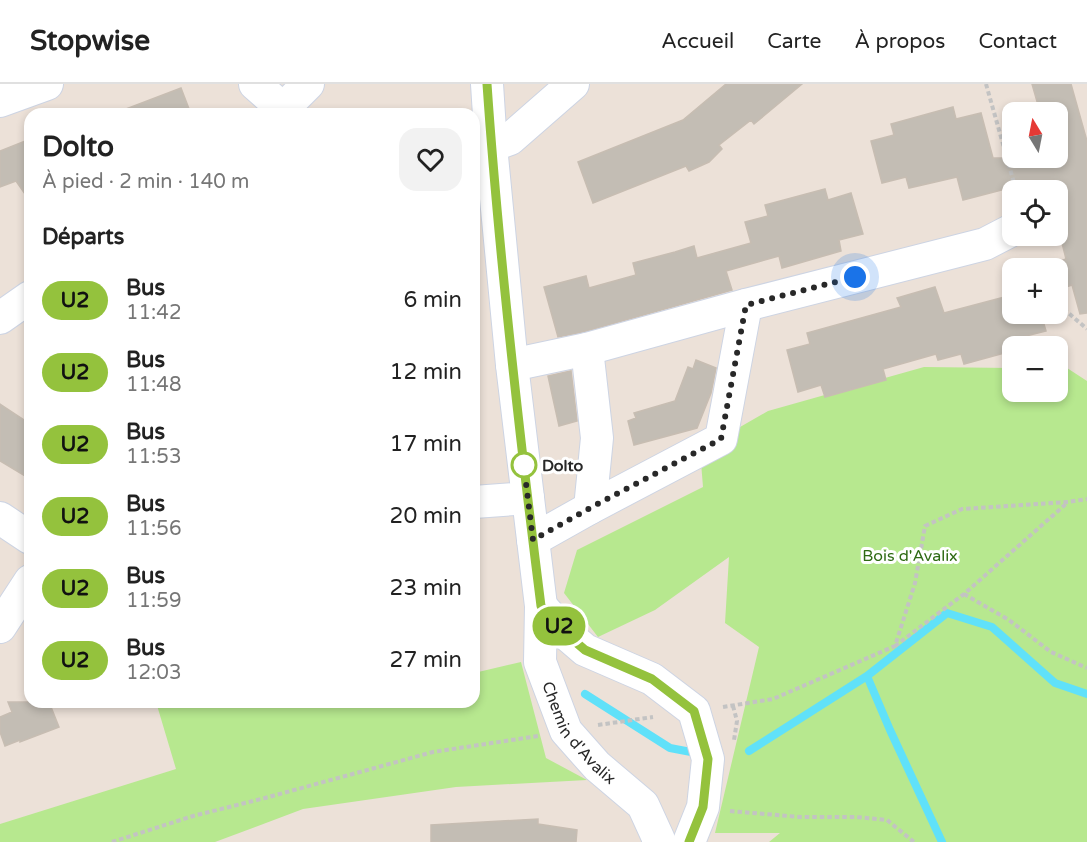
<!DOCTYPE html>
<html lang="fr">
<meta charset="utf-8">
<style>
:root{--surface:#fff;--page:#f2f2f2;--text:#222;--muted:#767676;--line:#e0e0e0}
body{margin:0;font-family:"Varela Round",sans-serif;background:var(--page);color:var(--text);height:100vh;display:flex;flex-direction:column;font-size:22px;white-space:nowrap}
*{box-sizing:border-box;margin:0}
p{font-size:20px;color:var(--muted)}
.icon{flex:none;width:33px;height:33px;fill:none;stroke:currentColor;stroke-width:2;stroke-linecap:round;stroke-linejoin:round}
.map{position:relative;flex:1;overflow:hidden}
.sheet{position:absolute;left:24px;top:24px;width:456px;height:600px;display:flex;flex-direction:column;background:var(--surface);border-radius:18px;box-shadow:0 3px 9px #0003}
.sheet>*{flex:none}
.badge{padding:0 12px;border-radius:20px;font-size:21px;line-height:39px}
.needle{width:39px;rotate:350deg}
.fabs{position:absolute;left:1002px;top:18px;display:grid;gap:12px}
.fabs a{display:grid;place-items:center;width:66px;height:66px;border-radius:12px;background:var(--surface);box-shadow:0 3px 9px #0003;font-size:30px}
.you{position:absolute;width:30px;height:30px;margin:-15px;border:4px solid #fff;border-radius:50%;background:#1a73e8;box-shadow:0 0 0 9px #1a73e833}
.map>.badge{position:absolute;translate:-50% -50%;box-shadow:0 0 0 3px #fff}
h2{padding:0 18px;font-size:22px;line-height:54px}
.round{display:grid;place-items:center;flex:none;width:63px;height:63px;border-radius:18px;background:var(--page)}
.overview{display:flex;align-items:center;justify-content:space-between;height:102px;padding:0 18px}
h1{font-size:28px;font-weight:700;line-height:45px}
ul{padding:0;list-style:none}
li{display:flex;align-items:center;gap:18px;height:72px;padding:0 18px}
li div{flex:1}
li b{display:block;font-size:22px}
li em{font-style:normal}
li .badge{min-width:66px;font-weight:700;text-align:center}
header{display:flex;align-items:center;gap:36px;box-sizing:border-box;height:84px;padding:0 30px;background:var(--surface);border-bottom:2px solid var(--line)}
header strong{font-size:28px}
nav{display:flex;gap:33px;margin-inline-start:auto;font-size:21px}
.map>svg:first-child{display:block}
.green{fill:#b7e88f}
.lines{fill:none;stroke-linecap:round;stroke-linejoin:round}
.stream{stroke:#60e1f9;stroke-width:8}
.building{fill:#c3bdb4;stroke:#c7bdb2;stroke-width:1.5}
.minor-casing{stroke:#cdd4e3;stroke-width:34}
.path{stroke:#c3c3c3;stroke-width:4;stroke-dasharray:4.5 3;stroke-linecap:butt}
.minor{stroke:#fff;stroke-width:32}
.line-casing{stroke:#fff;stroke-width:14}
.line{stroke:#94c23d;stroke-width:9}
.walk{stroke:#282828;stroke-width:6;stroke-dasharray:0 10.8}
.stop-dot{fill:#fff;stroke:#94c23d;stroke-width:3}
.labels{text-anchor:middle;stroke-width:6;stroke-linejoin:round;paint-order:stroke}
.stop-label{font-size:16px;font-weight:bold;fill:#282828;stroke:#fff;text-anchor:start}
.park-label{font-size:16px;fill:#2e6a13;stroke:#fff}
.street-label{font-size:16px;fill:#282828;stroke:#fff}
</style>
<header>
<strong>Stopwise</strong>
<nav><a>Accueil</a><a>Carte</a><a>À propos</a><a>Contact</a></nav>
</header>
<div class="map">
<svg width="1087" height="758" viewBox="0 0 1087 758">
<rect width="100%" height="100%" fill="#ece1d8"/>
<!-- green -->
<path class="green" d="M 924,283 L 1012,284 L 1012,308 L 1058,308 L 1058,284 L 1067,284 L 1087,297 L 1087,758 L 769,758 L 780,749 L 715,749 L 759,563 L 725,539 L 729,473 L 655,526 L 598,553 L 564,509 L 577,466 L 703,403 L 700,366 L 768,327 Z
M 521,578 L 546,674 L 587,696 L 456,703 L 303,725 L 215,758 L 0,758 L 0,740 L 176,685 L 156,618 L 474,618 L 474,589 Z"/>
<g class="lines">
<!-- stream -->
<path class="stream" d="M 585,610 L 670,664 L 691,668
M 749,667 L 867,592
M 942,758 L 890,646 L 867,592 L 947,529 L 992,543 L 1055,599 L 1087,610"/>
</g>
<!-- building -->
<path class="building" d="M 726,0 L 802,0 L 754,40 L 751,36 L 719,61 L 722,65 L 709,78 L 689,87 L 686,82 L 593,119 L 578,78 L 683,36 Z
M 1032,0 L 1071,0 L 1087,57 L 1087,229 L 1080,230 L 1072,201 L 1066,203 L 1060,177 L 1066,175 L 1058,143 L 1058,106 L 1035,106 L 1032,98 L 963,116 L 957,93 L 909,104 L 906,93 L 882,99 L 871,57 L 894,51 L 891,40 L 953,23 L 956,35 L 981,29 L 993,74 L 1058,74 L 1058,28 L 1040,28 Z
M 181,4 L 191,30 L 118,30 L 118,28 Z
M 30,55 L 30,117 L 16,97 L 0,103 L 0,67 Z
M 825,105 L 828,116 L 851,109 L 863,150 L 839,156 L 841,167 L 782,184 L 779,172 L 726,187 L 732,206 L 583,248 L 558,253 L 544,203 L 586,192 L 589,204 L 636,191 L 633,179 L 675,168 L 694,162 L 697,174 L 751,159 L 745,138 L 768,132 L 765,121 Z
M 935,203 L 944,229 L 1012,211 L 1012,230 L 1041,230 L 1046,247 L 1022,253 L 1024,262 L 1012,262 L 1012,267 L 964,280 L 961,270 L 938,276 L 936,270 L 883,285 L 886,296 L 825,313 L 821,301 L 798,308 L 787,266 L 810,260 L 807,249 L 901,223 L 897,214 Z
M 696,276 L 716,284 L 711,309 L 697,344 L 634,361 L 628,337 L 636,334 L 634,329 L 675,317 L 688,283 L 693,285 Z
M 571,287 L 577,337 L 559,342 L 548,292 Z
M 0,320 L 30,340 L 30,395 L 0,377 Z
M 8,618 L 49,618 L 59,643 L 20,658 L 20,656 L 5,662 L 0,648 L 0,633 L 12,628 Z
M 538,735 L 538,740 L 577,746 L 576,758 L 431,758 L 431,741 Z"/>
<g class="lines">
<defs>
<g id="minor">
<path d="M 255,0 L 283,25"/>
<path id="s1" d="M 487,0 L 491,62 L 512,281 L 541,522 L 540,578 L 566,647 L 597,682 L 643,721 L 659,756 L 658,758"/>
<path d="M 0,17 L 47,0"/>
<path d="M 278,30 L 308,0"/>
<path d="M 491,62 L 510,55 L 573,0"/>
<path d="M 0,234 L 30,213"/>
<path d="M 587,265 L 597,354 L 590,424 L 721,355 L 746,221"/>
<path d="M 512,281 L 587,265 L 746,221 L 985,160 L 1012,146"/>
<path d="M 474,418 L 528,414"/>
<path d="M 0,434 L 30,454"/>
<path d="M 533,456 L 590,424"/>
<path d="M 541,522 L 564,548 L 585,566 L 652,595 L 694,627 L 708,675 L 703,723 L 689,758"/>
<path d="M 0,543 L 30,497"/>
</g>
</defs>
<!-- minor casing -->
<use href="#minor" class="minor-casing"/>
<!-- path -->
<path class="path" d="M 986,0 L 1016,106
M 1058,220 L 1087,245
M 964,510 L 1009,536 L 1051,568 L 1087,584
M 895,562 L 964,510 L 1067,419
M 733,622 L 737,637 L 734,656
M 723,623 L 773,615 L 895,562 L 915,499 L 925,442 L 962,425 L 1068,418 L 1087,415
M 598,641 L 653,633
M 730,727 L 800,733 L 856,733 L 887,736 L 914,758
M 112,758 L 193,732 L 265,714 L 433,668 L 538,652"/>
<!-- minor -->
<use href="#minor" class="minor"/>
</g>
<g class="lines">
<defs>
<path id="line" d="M 487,0 C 499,174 519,348 541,522 L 564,548 L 585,566 L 652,595 L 694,627 L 708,675 L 703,723 L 689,758"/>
</defs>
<!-- line casing -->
<use href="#line" class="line-casing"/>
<!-- line -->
<use href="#line" class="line"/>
<!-- walk -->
<path class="walk" d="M 524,381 L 523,375 L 533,456 L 590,424 L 721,355 L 746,221 L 855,193"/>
</g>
<!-- markers -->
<circle class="stop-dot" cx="524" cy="381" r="12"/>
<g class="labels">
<!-- stop labels -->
<g class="stop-label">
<text x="542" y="387">Dolto</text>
</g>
<!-- park labels -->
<g class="park-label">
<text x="910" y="477">Bois d'Avalix</text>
</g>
<!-- street labels -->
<g class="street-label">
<text dy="6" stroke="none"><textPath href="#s1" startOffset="663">Chemin d'Avalix</textPath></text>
</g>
</g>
</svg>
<div class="fabs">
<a><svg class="needle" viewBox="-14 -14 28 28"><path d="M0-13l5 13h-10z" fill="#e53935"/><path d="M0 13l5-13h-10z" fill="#767676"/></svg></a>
<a><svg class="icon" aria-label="locate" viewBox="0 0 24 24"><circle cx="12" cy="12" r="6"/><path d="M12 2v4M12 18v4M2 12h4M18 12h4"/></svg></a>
<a>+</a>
<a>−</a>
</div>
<div class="you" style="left:855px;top:193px"></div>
<b class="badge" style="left:559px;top:542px;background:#94c23d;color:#111">U2</b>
<section class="sheet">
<div class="overview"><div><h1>Dolto</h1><p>À pied · 2 min · 140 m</p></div><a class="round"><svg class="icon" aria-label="heart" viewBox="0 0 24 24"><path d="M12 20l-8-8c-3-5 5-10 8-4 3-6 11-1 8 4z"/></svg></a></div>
<h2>Départs</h2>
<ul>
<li><span class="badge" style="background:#94c23d;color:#111">U2</span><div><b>Bus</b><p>11:42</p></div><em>6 min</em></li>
<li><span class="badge" style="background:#94c23d;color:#111">U2</span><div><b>Bus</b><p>11:48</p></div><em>12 min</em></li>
<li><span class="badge" style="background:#94c23d;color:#111">U2</span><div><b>Bus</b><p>11:53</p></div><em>17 min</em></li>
<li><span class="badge" style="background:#94c23d;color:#111">U2</span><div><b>Bus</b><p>11:56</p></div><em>20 min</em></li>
<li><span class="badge" style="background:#94c23d;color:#111">U2</span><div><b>Bus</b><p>11:59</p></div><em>23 min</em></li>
<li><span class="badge" style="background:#94c23d;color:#111">U2</span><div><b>Bus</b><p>12:03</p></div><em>27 min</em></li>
</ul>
</section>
</div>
